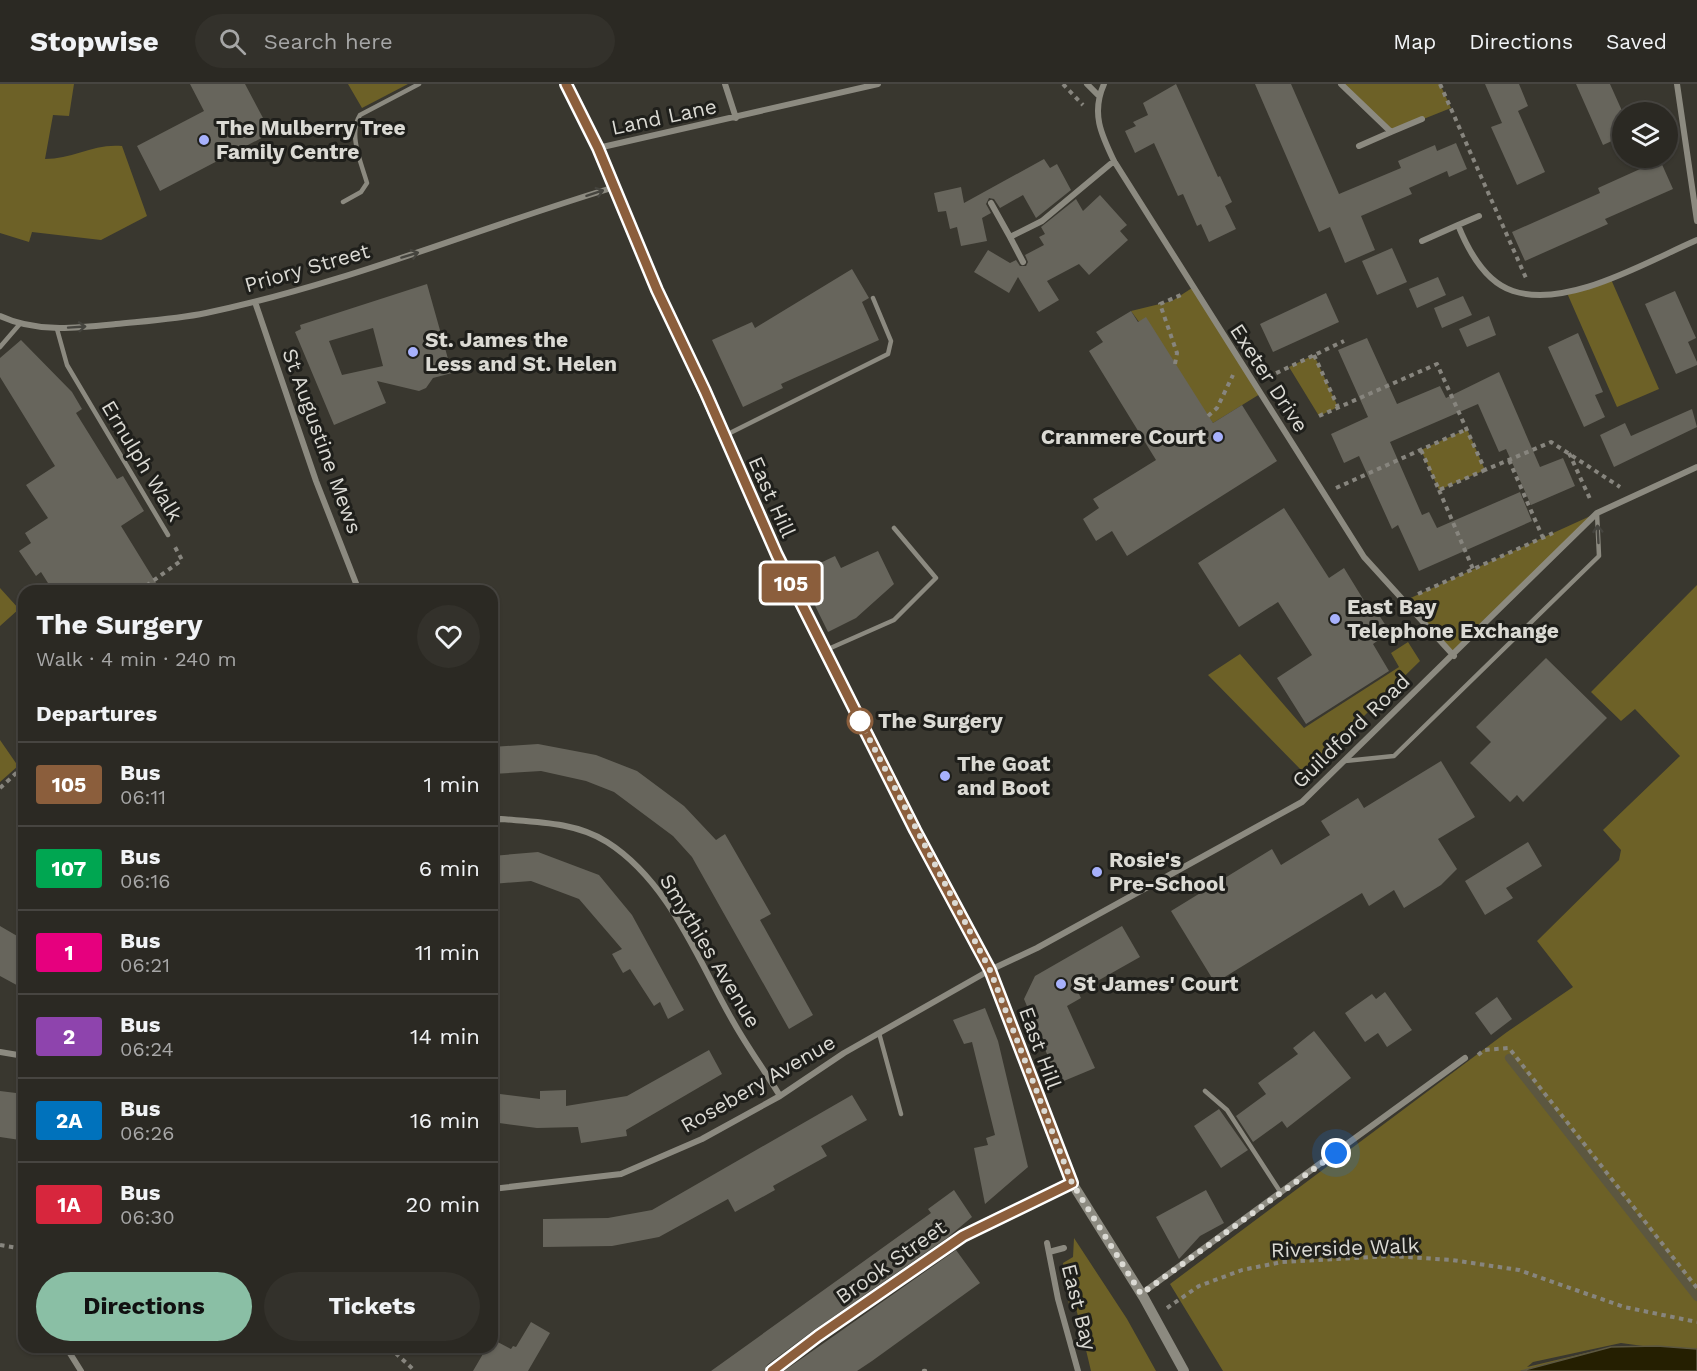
<!DOCTYPE html>
<meta charset="utf-8">
<style>
:root{--surface:#2b2923;--page:#33312b;--text:#f1f3f6;--muted:#a6a6a6;--line:#474541;--accent:#8abfa5}
body{margin:0;font-family:"Work Sans",sans-serif;background:var(--page);color:var(--text);height:100vh;display:flex;flex-direction:column;font-size:22px;white-space:nowrap}
*{box-sizing:border-box;margin:0}
p{font-size:20px;color:var(--muted)}
.icon{flex:none;width:33px;height:33px;fill:none;stroke:currentColor;stroke-width:2;stroke-linecap:round;stroke-linejoin:round}
.map{position:relative;flex:1;overflow:hidden}
.details{position:absolute;left:18px;top:501px;width:480px;height:768px;display:flex;flex-direction:column;background:var(--surface);border-radius:18px;box-shadow:0 2px 4px #0004,0 0 0 2px var(--line)}
.details>*{flex:none}
.badge{padding:0 12px;border-radius:4px;font-size:21px;line-height:39px}
.tools{position:absolute;left:1612px;top:18px;display:grid;gap:12px}
.tools a{display:grid;place-items:center;width:66px;height:66px;border-radius:50%;background:var(--surface);box-shadow:0 2px 4px #0004,0 0 0 2px var(--line);font-size:30px}
.you{position:absolute;width:30px;height:30px;margin:-15px;border:4px solid #fff;border-radius:50%;background:#1a73e8;box-shadow:0 0 0 9px #1a73e833}
.map>.badge{position:absolute;translate:-50% -50%;box-shadow:0 0 0 3px #fff}
h2{padding:0 18px;font-size:22px;line-height:54px}
.round{display:grid;place-items:center;flex:none;width:63px;height:63px;border-radius:32px;background:var(--page)}
.head{display:flex;align-items:center;justify-content:space-between;height:102px;padding:0 18px}
h1{font-size:28px;font-weight:700;line-height:45px}
.primary-button{display:flex;gap:12px;margin-top:auto;padding:12px 18px}
.primary-button a{flex:1;height:69px;border-radius:36px;background:var(--accent);color:#111;font-size:24px;font-weight:700;line-height:69px;text-align:center}
.primary-button a+a{background:var(--page);color:var(--text)}
ul{padding:0;list-style:none}
li{display:flex;align-items:center;gap:18px;height:84px;padding:0 18px;border-top:2px solid var(--line)}
li div{flex:1}
li b{display:block;font-size:22px}
li em{font-style:normal}
li .badge{min-width:66px;font-weight:700;text-align:center}
header{display:flex;align-items:center;gap:36px;box-sizing:border-box;height:84px;padding:0 30px;background:var(--surface);border-bottom:2px solid var(--line)}
header strong{font-size:28px}
nav{display:flex;gap:33px;margin-inline-start:auto;font-size:21px}
.search{width:420px;height:54px;background:var(--page);display:flex;align-items:center;gap:15px;box-sizing:border-box;padding:0 21px;border-radius:33px;color:var(--muted);font-size:22px}
.map>svg:first-child{display:block}
.green{fill:#6d6127;fill-rule:evenodd}
.water{fill:#251f01;stroke:#5c5740;stroke-width:1.5}
.lines{fill:none;stroke-linecap:round;stroke-linejoin:round}
.stream{stroke:#5c5740;stroke-width:8}
.building{fill:#67655c;fill-rule:evenodd}
.path{stroke:#87857e;stroke-width:4;stroke-dasharray:4.5 4.5;stroke-linecap:butt}
.service{stroke:#8c8a80;stroke-width:4.5}
.minor{stroke:#8c8a80;stroke-width:6}
.tertiary{stroke:#8c8a80;stroke-width:10}
.oneway{stroke:#45443e}
.line-casing{stroke:#fff;stroke-width:14}
.line{stroke:#8b5e3c;stroke-width:9}
.walk{stroke:#dbdad4;stroke-width:6;stroke-dasharray:0 10.8}
.poi-dot{fill:#a7b1fc;stroke:#1f1f1b;stroke-width:2}
.stop-dot{fill:#fff;stroke:#8b5e3c;stroke-width:3}
.labels{text-anchor:middle;stroke-width:6;stroke-linejoin:round;paint-order:stroke}
.street-label{font-size:21px;fill:#dbdad4;stroke:#1f1f1b}
.poi-label{font-size:21px;font-weight:bold;fill:#dbdad4;stroke:#1f1f1b;text-anchor:start}
.stop-label{font-size:21px;font-weight:bold;fill:#dbdad4;stroke:#1f1f1b;text-anchor:start}
</style>
<header>
<strong>Stopwise</strong>
<div class="search"><svg class="icon" aria-label="search" viewBox="0 0 24 24"><circle cx="10" cy="10" r="6"/><path d="M15 15l6 6"/></svg>Search here</div>
<nav><a>Map</a><a>Directions</a><a>Saved</a></nav>
</header>
<div class="map">
<svg width="1697" height="1287" viewBox="0 0 1697 1287">
<rect width="100%" height="100%" fill="#39372f"/>
<!-- green -->
<path class="green" d="M 0,0 L 74,0 L 69,32 L 53,31 L 45,75 C 72,75 95,59 122,62 L 147,132 L 101,156 L 32,148 L 29,158 L 0,149 Z
M 348,0 L 408,0 L 362,24 Z
M 1342,0 L 1440,0 L 1451,24 L 1391,48 Z
M 1610,193 L 1659,305 L 1617,323 L 1567,209 Z
M 1192,204 L 1260,310 L 1213,339 L 1131,227 L 1172,217 Z
M 1314,271 L 1338,323 L 1319,332 L 1289,283 Z
M 1467,345 L 1485,386 L 1439,406 L 1421,366 Z
M 1597,429 L 1454,572 L 1404,517 Z
M 1697,501 L 1697,1270 L 1525,1287 L 1223,1287 L 1170,1200 L 1507,948 L 1573,903 L 1537,857 L 1619,776 L 1621,766 L 1603,746 L 1680,672 L 1635,625 L 1621,637 L 1591,608 ZM 1621,1259 L 1643,1262 L 1611,1263 L 1527,1283 L 1533,1278 Z
M 0,504 L 19,525 L 0,542 Z
M 1408,558 L 1420,577 L 1305,690 L 1208,591 L 1240,570 L 1304,644 L 1399,583 L 1391,569 Z
M 0,656 L 18,682 L 0,698 Z
M 1074,1154 L 1127,1235 L 1156,1287 L 1091,1287 L 1076,1224 L 1069,1221 L 1063,1179 L 1073,1173 Z"/>
<!-- water -->
<path class="water" d="M 1657,1262 L 1697,1265 L 1697,1287 L 1521,1287 L 1611,1263 Z"/>
<g class="lines">
<!-- stream -->
<path class="stream" d="M 1509,974 L 1697,1213"/>
</g>
<!-- building -->
<path class="building" d="M 190,0 L 245,0 L 271,49 L 160,107 L 137,62 L 204,27 Z
M 1176,0 L 1218,93 L 1220,92 L 1232,118 L 1225,122 L 1236,145 L 1209,158 L 1201,140 L 1197,142 L 1183,110 L 1178,112 L 1154,59 L 1135,69 L 1125,47 L 1136,42 L 1133,38 L 1148,31 L 1143,19 Z
M 1255,0 L 1291,0 L 1339,110 L 1401,84 L 1398,77 L 1435,61 L 1437,67 L 1456,59 L 1467,85 L 1449,93 L 1447,87 L 1409,104 L 1412,110 L 1361,132 L 1375,166 L 1345,179 L 1330,143 L 1319,148 Z
M 1485,0 L 1519,0 L 1528,22 L 1518,27 L 1545,88 L 1517,101 L 1491,43 L 1502,39 Z
M 1576,0 L 1610,0 L 1623,29 L 1623,52 L 1603,61 Z
M 1044,75 L 1050,84 L 1057,80 L 1071,106 L 1036,134 L 1023,111 L 1000,124 L 994,115 L 989,114 L 986,120 L 991,129 L 982,134 L 987,157 L 961,162 L 957,143 L 950,145 L 946,127 L 938,128 L 934,109 L 961,103 L 964,119 Z
M 1660,76 L 1673,105 L 1605,135 L 1608,140 L 1525,177 L 1512,148 L 1600,109 L 1598,104 Z
M 1100,111 L 1127,141 L 1120,147 L 1128,156 L 1089,191 L 1079,180 L 1047,197 L 1059,216 L 1039,228 L 1018,193 L 1009,209 L 974,188 L 988,166 L 1010,179 L 1016,176 L 1020,182 L 1026,182 L 1028,178 L 1025,171 L 1044,161 L 1039,153 L 1045,150 L 1041,143 L 1076,115 L 1083,127 Z
M 1392,164 L 1407,198 L 1377,211 L 1362,177 Z
M 852,185 L 869,214 L 862,218 L 879,256 L 781,300 L 783,304 L 743,323 L 712,256 L 752,238 L 755,244 Z
M 1438,193 L 1446,211 L 1417,224 L 1409,205 Z
M 427,200 L 452,289 L 433,294 L 426,304 L 419,307 L 377,297 L 386,319 L 334,341 L 295,248 L 301,245 L 300,241 ZM 373,244 L 383,282 L 342,291 L 329,257 Z
M 1675,207 L 1696,254 L 1688,258 L 1697,278 L 1697,281 L 1676,290 L 1645,220 Z
M 1326,209 L 1339,238 L 1273,268 L 1260,240 Z
M 1463,212 L 1472,231 L 1442,244 L 1434,224 Z
M 1131,227 L 1138,238 L 1146,233 L 1213,339 L 1242,321 L 1277,377 L 1127,472 L 1112,447 L 1096,457 L 1083,435 L 1099,424 L 1093,415 L 1156,376 L 1089,267 L 1103,258 L 1096,248 Z
M 1489,232 L 1496,251 L 1467,263 L 1459,245 Z
M 1578,249 L 1603,308 L 1595,311 L 1605,333 L 1584,343 L 1548,263 Z
M 1367,254 L 1397,320 L 1440,302 L 1446,314 L 1499,288 L 1540,383 L 1563,374 L 1575,402 L 1531,421 L 1506,365 L 1499,368 L 1478,320 L 1390,358 L 1422,431 L 1429,428 L 1437,444 L 1520,408 L 1532,437 L 1419,487 L 1398,441 L 1392,445 L 1359,372 L 1344,379 L 1331,350 L 1368,333 L 1338,266 Z
M 21,256 L 72,308 L 82,325 L 76,329 L 117,395 L 123,392 L 144,427 L 121,442 L 161,507 L 53,507 L 41,488 L 36,492 L 19,467 L 31,459 L 25,449 L 48,434 L 26,401 L 55,382 L 0,293 L 0,274 Z
M 1692,325 L 1697,343 L 1614,383 L 1600,351 L 1625,339 L 1631,352 Z
M 1284,424 L 1329,494 L 1344,484 L 1371,528 L 1375,525 L 1390,548 L 1373,560 L 1389,587 L 1306,640 L 1277,594 L 1312,571 L 1278,518 L 1239,543 L 1198,479 Z
M 878,467 L 894,500 L 856,534 L 828,548 L 799,489 L 835,472 L 841,484 Z
M 1546,574 L 1607,634 L 1523,718 L 1517,711 L 1510,718 L 1470,679 L 1491,658 L 1476,643 Z
M 538,660 L 596,671 L 637,687 L 684,722 L 716,756 L 725,750 L 771,830 L 760,836 L 813,931 L 789,945 L 692,773 L 673,752 L 614,708 L 586,697 L 541,687 L 492,690 L 492,663 Z
M 1441,677 L 1475,733 L 1438,755 L 1457,785 L 1441,801 L 1404,824 L 1394,806 L 1369,822 L 1362,809 L 1215,899 L 1171,827 L 1272,765 L 1281,781 L 1330,751 L 1321,737 L 1358,714 L 1364,724 Z
M 1528,758 L 1542,782 L 1506,804 L 1513,814 L 1485,831 L 1465,797 Z
M 538,768 L 599,791 L 632,831 L 684,926 L 668,935 L 660,918 L 654,922 L 630,885 L 623,889 L 612,870 L 622,865 L 579,815 L 531,797 L 492,800 L 492,772 Z
M 0,842 L 24,856 L 24,905 L 0,892 Z
M 1122,842 L 1140,873 L 1078,908 L 1081,914 L 1067,922 L 1095,984 L 1059,999 L 1024,915 L 1035,892 Z
M 1385,908 L 1412,946 L 1387,963 L 1378,949 L 1365,958 L 1345,929 L 1372,910 L 1376,915 Z
M 1497,913 L 1512,935 L 1491,951 L 1475,929 Z
M 985,924 L 998,957 L 1028,1083 L 985,1120 L 974,1064 L 988,1061 L 986,1054 L 995,1051 L 972,958 L 964,960 L 953,936 Z
M 1314,947 L 1351,994 L 1287,1044 L 1282,1037 L 1253,1058 L 1236,1032 L 1266,1010 L 1258,999 L 1298,970 L 1293,964 Z
M 709,966 L 722,990 L 626,1046 L 627,1052 L 581,1059 L 578,1043 L 537,1044 L 492,1038 L 492,1009 L 540,1015 L 540,1007 L 566,1006 L 566,1022 L 627,1012 Z
M 0,1007 L 24,1010 L 20,1056 L 0,1053 Z
M 852,1011 L 867,1036 L 821,1062 L 827,1072 L 773,1102 L 775,1106 L 735,1128 L 728,1115 L 659,1153 L 612,1162 L 543,1163 L 543,1135 L 608,1134 L 652,1126 Z
M 1219,1025 L 1248,1066 L 1221,1084 L 1194,1042 Z
M 954,1106 L 972,1133 L 947,1154 L 814,1246 L 767,1281 L 765,1287 L 711,1287 L 931,1129 L 928,1125 Z
M 1206,1106 L 1224,1139 L 1200,1152 L 1179,1175 L 1156,1133 Z
M 956,1166 L 980,1199 L 872,1277 L 857,1287 L 784,1287 Z
M 531,1238 L 550,1249 L 528,1287 L 473,1287 L 487,1263 L 492,1263 L 492,1255 L 511,1265 L 513,1262 L 516,1263 Z"/>
<g class="lines">
<!-- path -->
<path class="path" d="M 1063,0 L 1083,21
M 1440,0 L 1526,194
M 1314,271 L 1338,323
M 1175,280 L 1177,269 L 1160,220 L 1181,211
M 1268,293 L 1344,257
M 1208,332 L 1217,324 L 1233,291
M 1319,332 L 1437,280 L 1485,386 L 1551,358 L 1620,403
M 1421,366 L 1439,406 L 1485,386
M 1569,369 L 1591,417
M 1509,376 L 1543,454
M 1336,404 L 1467,345
M 1439,406 L 1473,485
M 139,507 L 182,476 L 175,463
M 1418,510 L 1553,449
M 0,704 L 24,682
M 1478,971 L 1484,966 L 1509,964 L 1697,1204
M 0,1161 L 24,1165
M 1167,1224 L 1199,1202 L 1242,1186 L 1282,1178 L 1392,1172 L 1452,1176 L 1519,1186 L 1624,1223 L 1697,1238
M 389,1263 L 415,1287"/>
<!-- service -->
<path class="service" d="M 343,118 L 361,108 L 367,99 C 361,78 348,50 360,31 L 419,0
M 57,245 L 67,281 L 168,451
M 0,263 L 19,241
M 724,352 L 888,270 L 891,257 L 873,214
M 826,566 L 894,536 L 936,494 L 894,444
M 1345,677 L 1394,672 L 1599,472 L 1597,429
M 879,949 L 901,1030
M 1205,1007 L 1227,1026 L 1281,1109
M 924,1287 L 925,1287"/>
<!-- minor -->
<path class="minor" d="M 725,0 L 736,34
M 1087,0 L 1099,12
M 1104,0 C 1091,29 1101,50 1114,77 L 1364,473 L 1454,572
M 1341,0 L 1391,48 L 1422,35
M 1677,0 L 1697,137
M 1359,62 L 1391,48
M 598,64 L 878,0
M 991,119 L 1010,153
M 1458,141 L 1479,132
M 1422,157 L 1458,141 C 1468,166 1485,198 1513,207 C 1568,225 1646,178 1697,156
M 1023,178 L 1010,153 L 1042,137 L 1114,77
M 255,218 L 316,397 L 359,507
M 0,232 C 36,249 77,244 116,240 C 146,237 177,235 206,229 C 346,200 478,144 615,103
M 492,737 L 501,735 C 536,738 576,738 607,758 C 670,798 698,877 734,939 C 748,964 765,987 780,1012
M 0,968 L 24,972
M 492,1105 L 621,1090 L 702,1055 L 780,1012 L 844,969 L 990,886 L 1037,864 L 1302,718 L 1597,429 L 1697,383
M 1047,1159 L 1058,1215 L 1078,1287
M 1049,1168 L 1064,1164
M 1141,1210 L 1465,974
M 66,1263 L 81,1287"/>
<!-- tertiary -->
<path class="tertiary" d="M 566,0 L 598,64 L 657,206 L 786,489 L 915,746 L 990,886 L 1072,1099 L 1144,1214 L 1184,1287
M 772,1287 L 818,1252 L 963,1152 L 1072,1099"/>
</g>
<!-- one-way arrows -->
<defs><path id="oneway-shaft" d="M-6 0H5M1.5-3L5.5 0L1.5 3" fill="none" stroke-width="1.6" stroke-linecap="round" stroke-linejoin="round" transform="scale(1.5)"/></defs>
<g class="oneway">
<use href="#oneway-shaft" transform="translate(595 109) rotate(-18)"/>
<use href="#oneway-shaft" transform="translate(410 171) rotate(-17)"/>
<use href="#oneway-shaft" transform="translate(77 243) rotate(-4)"/>
<use href="#oneway-shaft" transform="translate(1598 450) rotate(-93)"/>
</g>
<g class="lines">
<defs>
<path id="line" d="M 566,0 L 598,64 L 657,206 L 705,307 L 777,471 L 915,746 L 990,886 L 1072,1099 L 963,1152 L 818,1252 L 772,1287"/>
</defs>
<!-- line casing -->
<use href="#line" class="line-casing"/>
<!-- line -->
<use href="#line" class="line"/>
<!-- walk -->
<path class="walk" d="M 860,637 L 990,886 L 1072,1099 L 1141,1210 L 1336,1069"/>
</g>
<!-- markers -->
<g class="poi-dot">
<circle cx="204" cy="56" r="6"/>
<circle cx="413" cy="268" r="6"/>
<circle cx="1218" cy="353" r="6"/>
<circle cx="1335" cy="535" r="6"/>
<circle cx="945" cy="692" r="6"/>
<circle cx="1097" cy="788" r="6"/>
<circle cx="1061" cy="900" r="6"/>
</g>
<circle class="stop-dot" cx="860" cy="637" r="12"/>
<g class="labels">
<!-- street labels -->
<g class="street-label">
<text transform="translate(664 33) rotate(-12)" y="7">Land Lane</text>
<text transform="translate(307 184) rotate(-16)" y="7">Priory Street</text>
<text transform="translate(1269 294) rotate(57)" y="7">Exeter Drive</text>
<text transform="translate(322 357) rotate(70)" y="7">St Augustine Mews</text>
<text transform="translate(142 377) rotate(59)" y="7">Ernulph Walk</text>
<text transform="translate(772 413) rotate(66)" y="7">East Hill</text>
<text transform="translate(1351 647) rotate(-44)" y="7">Guildford Road</text>
<text transform="translate(710 867) rotate(59)" y="7">Smythies Avenue</text>
<text transform="translate(1040 964) rotate(70)" y="7">East Hill</text>
<text transform="translate(758 1000) rotate(-30)" y="7">Rosebery Avenue</text>
<text transform="translate(1345 1164) rotate(-2)" y="7">Riverside Walk</text>
<text transform="translate(891 1178) rotate(-35)" y="7">Brook Street</text>
<text transform="translate(1079 1223) rotate(76)" y="7">East Bay</text>
</g>
<!-- poi labels -->
<g class="poi-label">
<text x="216" y="51">The Mulberry Tree<tspan x="216" dy="24">Family Centre</tspan></text>
<text x="425" y="263">St. James the<tspan x="425" dy="24">Less and St. Helen</tspan></text>
<text x="1206" y="360" text-anchor="end">Cranmere Court</text>
<text x="1347" y="530">East Bay<tspan x="1347" dy="24">Telephone Exchange</tspan></text>
<text x="957" y="687">The Goat<tspan x="957" dy="24">and Boot</tspan></text>
<text x="1109" y="783">Rosie's<tspan x="1109" dy="24">Pre-School</tspan></text>
<text x="1073" y="907">St James' Court</text>
</g>
<!-- stop labels -->
<g class="stop-label">
<text x="878" y="644">The Surgery</text>
</g>
</g>
</svg>
<div class="tools">
<a><svg class="icon" aria-label="layers" viewBox="0 0 24 24"><path d="M12 4l9 5-9 5-9-5zM3 14l9 5 9-5"/></svg></a>
</div>
<div class="you" style="left:1336px;top:1069px"></div>
<b class="badge" style="left:791px;top:499px;background:#8b5e3c;color:#fff">105</b>
<section class="details">
<div class="head"><div><h1>The Surgery</h1><p>Walk · 4 min · 240 m</p></div><a class="round"><svg class="icon" aria-label="heart" viewBox="0 0 24 24"><path d="M12 20l-8-8c-3-5 5-10 8-4 3-6 11-1 8 4z"/></svg></a></div>
<h2>Departures</h2>
<ul>
<li><span class="badge" style="background:#8b5e3c;color:#fff">105</span><div><b>Bus</b><p>06:11</p></div><em>1 min</em></li>
<li><span class="badge" style="background:#00a651;color:#fff">107</span><div><b>Bus</b><p>06:16</p></div><em>6 min</em></li>
<li><span class="badge" style="background:#e6007e;color:#fff">1</span><div><b>Bus</b><p>06:21</p></div><em>11 min</em></li>
<li><span class="badge" style="background:#8e44ad;color:#fff">2</span><div><b>Bus</b><p>06:24</p></div><em>14 min</em></li>
<li><span class="badge" style="background:#0072bc;color:#fff">2A</span><div><b>Bus</b><p>06:26</p></div><em>16 min</em></li>
<li><span class="badge" style="background:#d7263d;color:#fff">1A</span><div><b>Bus</b><p>06:30</p></div><em>20 min</em></li>
</ul>
<div class="primary-button"><a>Directions</a><a>Tickets</a></div>
</section>
</div>
